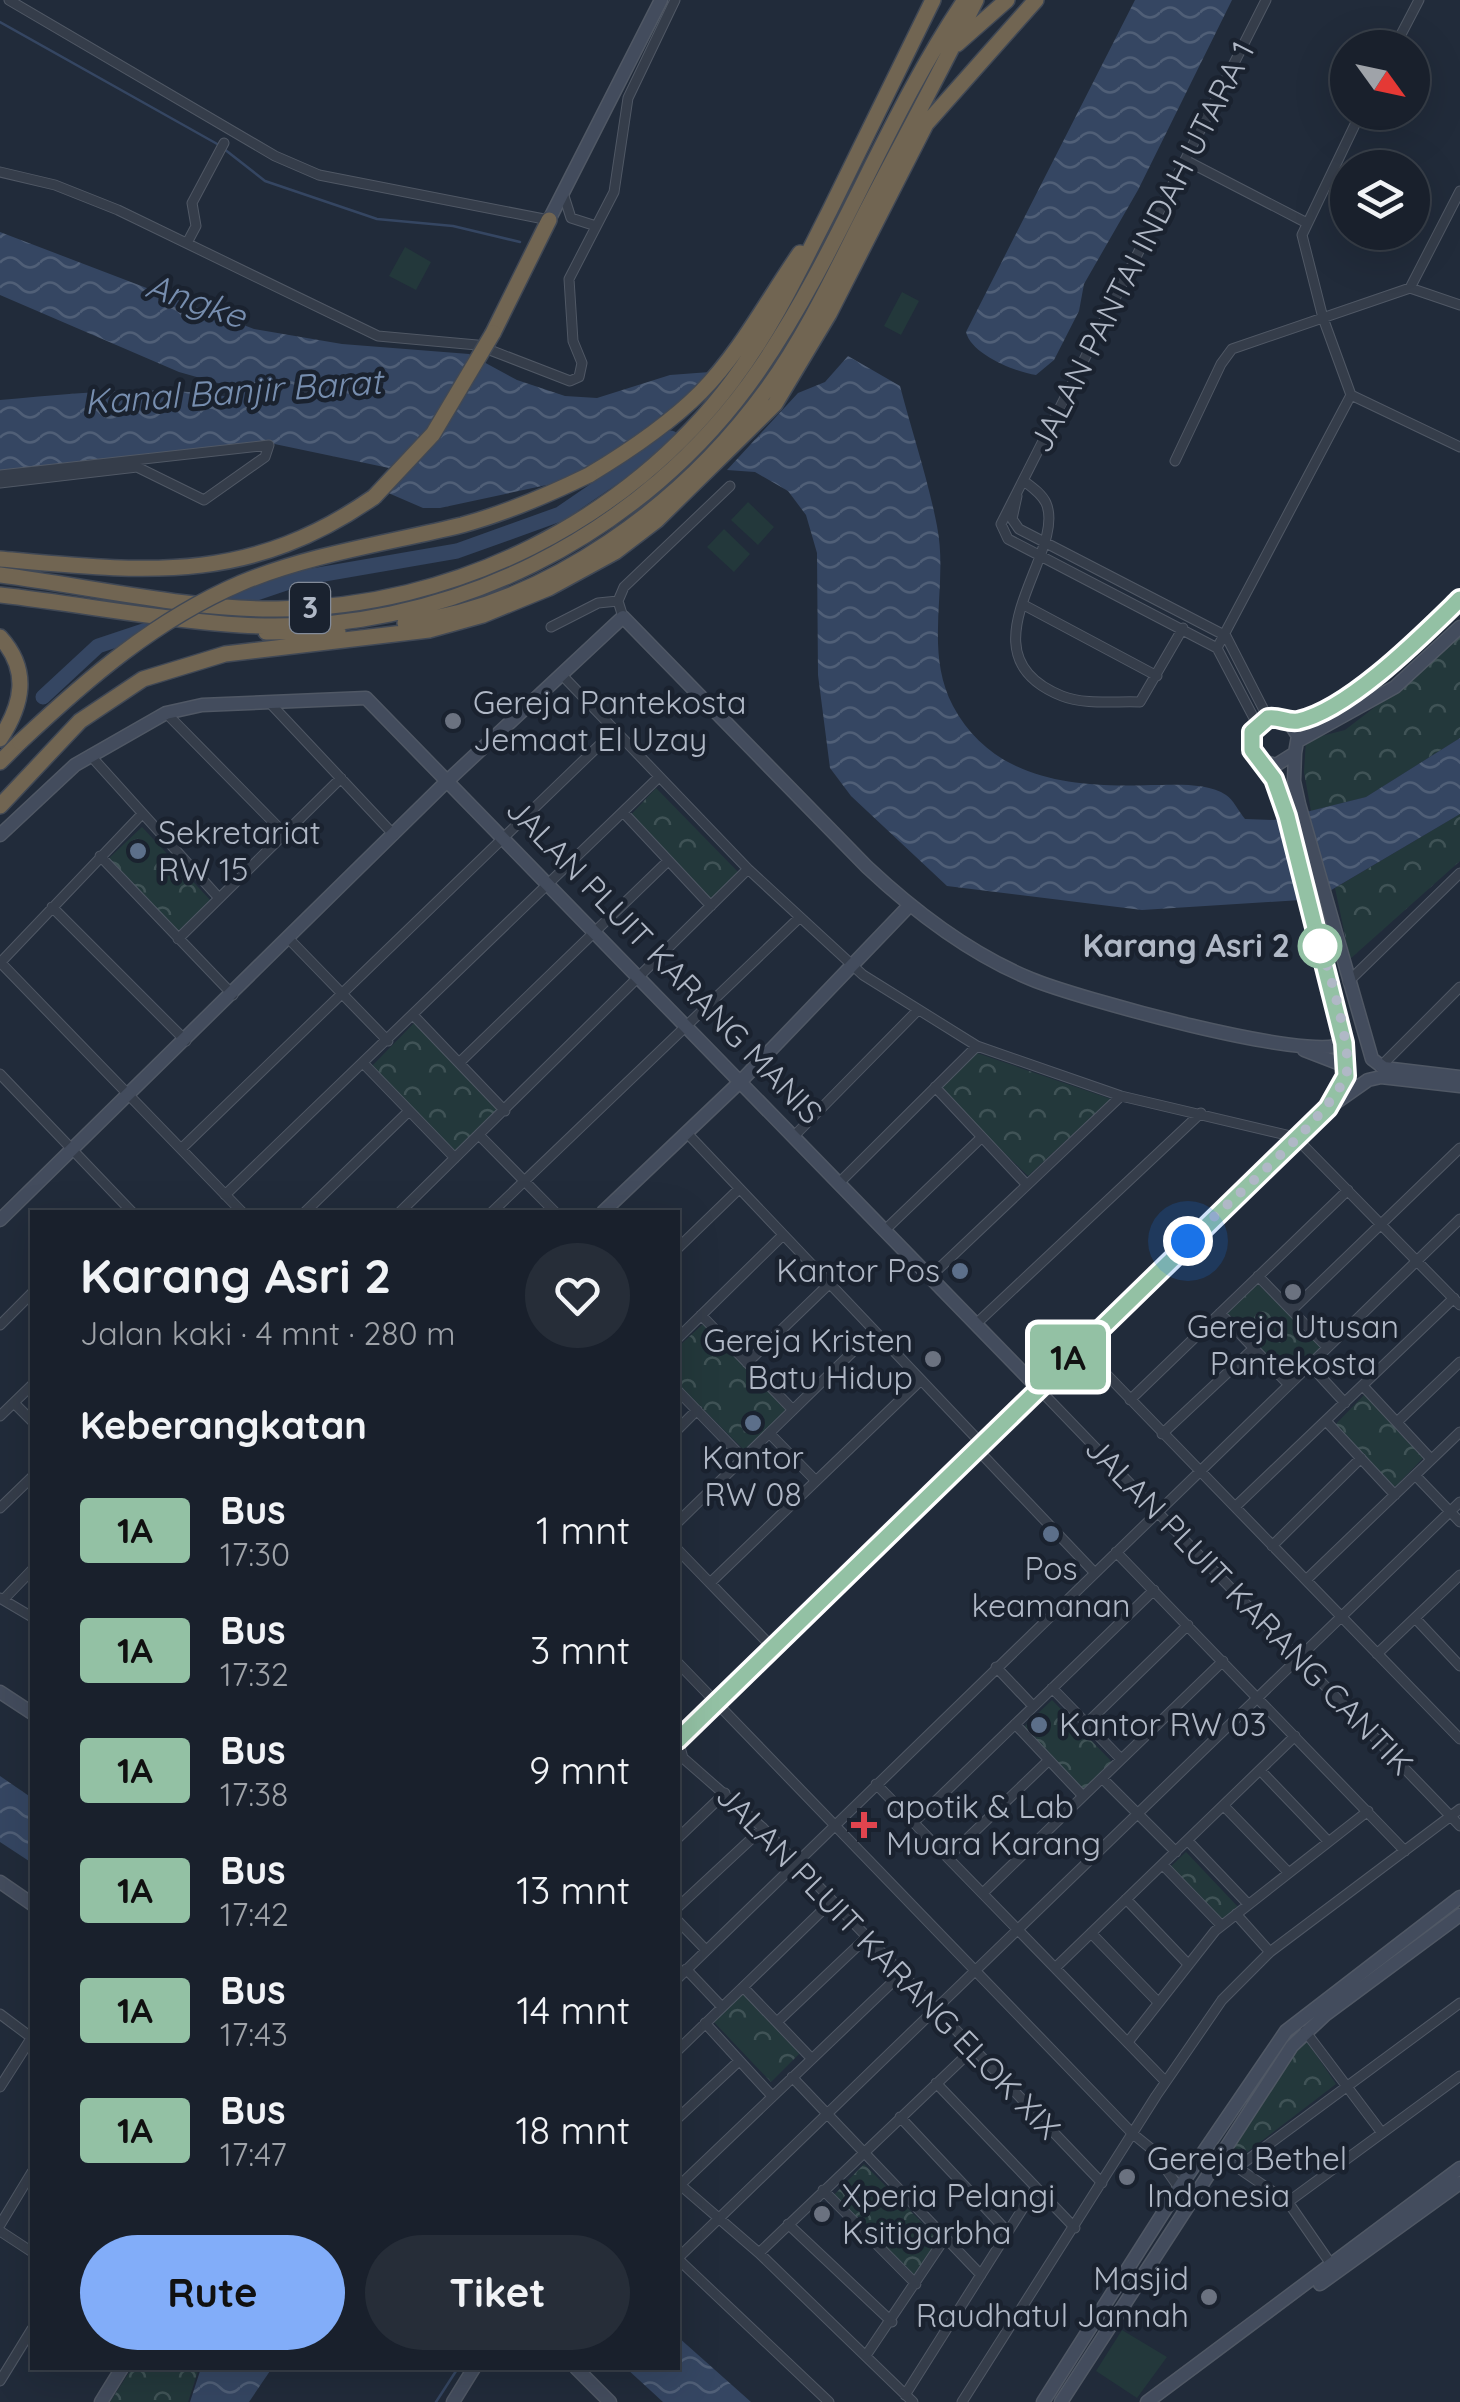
<!DOCTYPE html>
<html lang="id">
<meta charset="utf-8">
<style>
:root{--surface:#19202c;--page:#262d38;--text:#f1f3f6;--muted:#9fa3a9;--line:#373e48;--accent:#82adf9}
body{margin:0;font-family:Quicksand,sans-serif;background:var(--page);color:var(--text);height:100vh;display:flex;flex-direction:column;font-size:38px;white-space:nowrap}
*{box-sizing:border-box;margin:0}
p{font-size:32px;color:var(--muted)}
.icon{flex:none;width:55px;height:55px;fill:none;stroke:currentColor;stroke-width:2;stroke-linecap:round;stroke-linejoin:round}
.map{position:relative;flex:1;overflow:hidden}
.details{position:absolute;left:30px;top:1210px;width:650px;height:1160px;display:flex;flex-direction:column;background:var(--surface);border-radius:0px;box-shadow:0 10px 40px #0002,0 0 0 2px var(--line)}
.details>*{flex:none}
.badge{padding:0 20px;border-radius:8px;font-size:35px;line-height:65px}
.needle{width:65px;rotate:123deg}
.fabs{position:absolute;left:1330px;top:30px;display:grid;gap:20px}
.fabs a{display:grid;place-items:center;width:100px;height:100px;border-radius:50%;background:var(--surface);box-shadow:0 10px 40px #0002,0 0 0 2px var(--line);font-size:50px}
.you{position:absolute;width:50px;height:50px;margin:-25px;border:8px solid #fff;border-radius:50%;background:#1a73e8;box-shadow:0 0 0 15px #1a73e833}
.map>.badge{position:absolute;translate:-50% -50%;box-shadow:0 0 0 5px #fff}
h2{padding:0 50px;font-size:38px;line-height:90px}
.round{display:grid;place-items:center;flex:none;width:105px;height:105px;border-radius:52px;background:var(--page)}
.headline{display:flex;align-items:center;justify-content:space-between;height:170px;padding:0 50px}
h1{font-size:48px;font-weight:700;line-height:75px}
.button{display:flex;gap:20px;margin-top:auto;padding:20px 50px}
.button a{flex:1;height:115px;border-radius:60px;background:var(--accent);color:#111;font-size:40px;font-weight:700;line-height:115px;text-align:center}
.button a+a{background:var(--page);color:var(--text)}
ul{padding:0;list-style:none}
li{display:flex;align-items:center;gap:30px;height:120px;padding:0 50px}
li div{flex:1}
li b{display:block;font-size:38px}
li em{font-style:normal}
li .badge{min-width:110px;font-weight:700;text-align:center}
.map>svg:first-child{display:block}
.green{fill:#23383b}
.park{fill:url(#park-crowns)}
.water{fill:url(#water-waves)}
.lines{fill:none;stroke-linecap:round;stroke-linejoin:round}
.stream{stroke:#354662;stroke-width:2.5}
.river{stroke:#354662;stroke-width:15}
.street-casing{stroke:#505865;stroke-width:11}
.secondary-casing{stroke:#505865;stroke-width:15}
.highway-casing{stroke:#404855;stroke-width:18}
.street{stroke:#353d4a;stroke-width:9}
.secondary{stroke:#434c5d;stroke-width:12}
.highway{stroke:#716552;stroke-width:15}
.highway-bridge-casing{stroke:#404855;stroke-width:18;stroke-linecap:butt}
.highway-bridge{stroke:#716552;stroke-width:15}
.line-casing{stroke:#fff;stroke-width:22}
.line{stroke:#93c1a4;stroke-width:15}
.walk{stroke:#b0b8c6;stroke-width:10;stroke-dasharray:0 18}
.worship-dot{fill:#6b7280;stroke:#1a222f;stroke-width:4}
.service-dot{fill:#5c6f8a;stroke:#1a222f;stroke-width:4}
.stop-dot{fill:#fff;stroke:#93c1a4;stroke-width:5}
.health-dot{fill:#e0444e;stroke:#1a222f;stroke-width:4}
.labels{text-anchor:middle;stroke-width:9;stroke-linejoin:round;paint-order:stroke}
.shield{fill:#1a222f;stroke:#838b99;stroke-width:2.5}
.shield-label{font-size:30px;font-weight:bold;fill:#b0b8c6}
.street-label{font-size:32px;fill:#b0b8c6;stroke:#1a222f}
.poi-label{font-size:32px;fill:#b0b8c6;stroke:#1a222f;text-anchor:start}
.stop-label{font-size:32px;font-weight:bold;fill:#b0b8c6;stroke:#1a222f;text-anchor:end}
.water-label{font-size:35px;font-style:italic;fill:#778eaf;stroke:#1a222f}
</style>
<div class="map">
<svg width="1460" height="2402" viewBox="0 0 1460 2402">
<defs>
<pattern id="park-crowns" width="20" height="18" patternUnits="userSpaceOnUse" patternTransform="scale(2.5)"><rect width="20" height="18" fill="#23383b"/><path d="M2 6a3 3 0 1 1 6 0M12 15a3 3 0 1 1 6 0" fill="none" stroke="#405356"/></pattern>
<pattern id="water-waves" width="16" height="10" patternUnits="userSpaceOnUse" patternTransform="scale(2.5)"><rect width="16" height="10" fill="#354662"/><path d="M0 5q4-4 8 0t8 0" fill="none" stroke="#505f77"/></pattern>
</defs>
<rect width="100%" height="100%" fill="#212b3a"/>
<!-- green -->
<path class="green" d="M 405,247 L 431,262 L 416,290 L 389,276 Z
M 902,292 L 919,301 L 901,335 L 884,326 Z
M 748,502 L 774,527 L 758,545 L 731,520 Z
M 724,529 L 750,554 L 734,572 L 707,547 Z
M 1122,2330 L 1167,2357 L 1137,2398 L 1096,2371 Z"/>
<!-- park -->
<path class="park" d="M 1460,634 L 1460,738 L 1366,797 L 1311,811 L 1304,772 L 1306,740 L 1345,730 L 1427,667 Z
M 656,788 L 740,874 L 711,904 L 627,819 Z
M 1460,814 L 1460,861 L 1350,959 L 1335,888 Z
M 142,827 L 212,902 L 177,936 L 106,861 Z
M 415,1022 L 500,1111 L 456,1154 L 371,1067 Z
M 974,1052 L 1111,1099 L 1028,1176 L 938,1088 Z
M 1258,1284 L 1321,1347 L 1290,1378 L 1227,1314 Z
M 703,1324 L 787,1411 L 744,1450 L 678,1384 L 678,1347 Z
M 1365,1394 L 1426,1455 L 1395,1487 L 1333,1427 Z
M 1052,1700 L 1112,1762 L 1082,1791 L 1022,1729 Z
M 1186,1852 L 1239,1908 L 1218,1928 L 1165,1872 Z
M 743,1989 L 800,2053 L 771,2082 L 712,2020 Z
M 1304,2037 L 1336,2084 L 1238,2159 L 1230,2149 Z
M 864,2164 L 940,2241 L 916,2279 L 832,2197 Z
M 132,2368 L 199,2368 L 188,2402 L 110,2402 Z"/>
<!-- water -->
<path class="water" d="M 1135,0 L 1232,0 L 1138,190 L 1084,284 L 1079,311 L 1054,360 L 1036,375 C 1015,372 971,354 966,332 Z
M 0,232 L 254,329 L 342,344 L 469,354 L 517,380 L 565,396 L 597,398 L 670,375 L 710,372 L 638,441 L 570,480 L 440,508 L 423,508 L 386,492 L 408,472 L 265,442 L 0,471 L 0,400 C 75,393 156,384 230,397 L 232,387 L 179,372 L 0,295 Z
M 848,356 L 900,386 C 912,432 928,479 937,526 C 949,586 923,649 953,706 C 993,781 1075,788 1151,785 C 1172,785 1208,782 1226,795 C 1233,799 1239,812 1245,819 L 1274,820 L 1366,797 L 1460,738 L 1460,814 L 1316,899 L 1142,910 L 947,886 L 851,796 L 830,768 L 818,675 L 817,553 L 806,515 L 788,491 L 755,472 L 727,470 L 798,393 L 825,382 Z
M 0,1776 L 32,1798 L 32,1863 L 0,1842 Z
M 678,2337 L 751,2402 L 663,2402 L 626,2368 L 678,2368 Z
M 201,2368 L 272,2368 L 249,2402 L 190,2402 Z"/>
<g class="lines">
<!-- stream -->
<path class="stream" d="M 0,22 L 219,145 L 265,181 L 377,219 L 453,226 L 520,242
M 436,2402 L 458,2368"/>
<!-- river -->
<path class="river" d="M 180,619 L 301,578 L 457,551 L 560,514 L 671,438
M 43,697 L 98,646 L 158,626"/>
<defs>
<path id="street" d="M 9,0 L 275,156 L 319,175 L 549,220
M 1394,48 L 1419,0
M 1185,160 L 1305,222
M 0,172 L 55,185 L 118,210 L 378,336 L 477,345 L 570,381 L 579,377 L 582,363 L 573,341 L 569,279 L 614,192 L 628,98 L 675,0
M 564,196 L 571,218 L 596,226
M 187,243 L 196,226 L 192,203 L 224,143
M 1410,288 L 1460,191
M 1351,395 L 1460,447
M 1175,461 L 1221,364 L 1232,349 L 1410,288 L 1460,305
M 0,475 L 269,445 L 265,457 L 204,500 L 137,467 L 0,483
M 1024,481 C 1032,487 1042,494 1046,503 C 1068,553 956,654 1062,696 C 1084,705 1116,701 1140,702 L 1183,628
M 1017,496 L 1012,519 L 1019,529 L 1226,636 L 1268,718
M 1022,604 L 1157,676
M 623,617 L 618,601 L 624,587 L 730,486
M 551,627 L 598,603 L 618,601
M 1217,648 L 1351,395 L 1323,318 L 1302,235 L 1361,112
M 561,674 L 748,869 L 863,975 L 977,1046 L 1121,1096 L 1295,1137 L 1460,1305
M 269,702 L 394,835
M 166,713 L 285,834
M 1257,724 L 1217,648 L 1008,539 L 1001,524 L 1266,0
M 90,755 L 219,898
M 623,812 L 711,906
M 100,856 L 233,995
M 52,907 L 186,1041
M 178,939 L 341,778
M 289,939 L 388,1041
M 0,962 L 242,1212
M 0,963 L 142,814
M 1348,982 L 1460,873
M 414,1016 L 505,1111
M 460,1062 L 668,861
M 363,1063 L 455,1158
M 1380,1067 L 1460,987
M 0,1074 L 132,1212
M 935,1087 L 1027,1185
M 686,1132 L 980,1442
M 795,1135 L 917,1011
M 480,1136 L 555,1212
M 181,1149 L 614,731
M 840,1182 L 977,1046
M 225,1195 L 659,777
M 305,1212 L 409,1111
M 400,1212 L 748,869
M 492,1212 L 798,919
M 886,1229 L 982,1137
M 678,1248 L 739,1189
M 931,1276 L 1121,1096
M 1258,1276 L 1327,1347
M 1292,1310 L 1460,1148
M 1220,1313 L 1289,1385
M 701,1315 L 793,1410
M 977,1323 L 1201,1113
M 0,1325 L 32,1293
M 678,1338 L 783,1235
M 1079,1346 L 1460,1739
M 747,1363 L 829,1284
M 1310,1365 L 1345,1403
M 1363,1386 L 1431,1459
M 1037,1387 L 1460,1826
M 678,1391 L 743,1458
M 1130,1400 L 1348,1190
M 14,1403 L 32,1421
M 0,1416 L 32,1385
M 1326,1421 L 1395,1495
M 1397,1422 L 1460,1362
M 678,1429 L 697,1410
M 769,1433 L 816,1481
M 1162,1434 L 1254,1348
M 975,1447 L 1094,1572
M 1415,1475 L 1460,1522
M 1235,1507 L 1454,1298
M 0,1508 L 32,1477
M 678,1522 L 874,1331
M 1272,1546 L 1361,1458
M 678,1550 L 772,1647
M 1116,1552 L 1405,1851
M 1306,1580 L 1460,1432
M 710,1583 L 921,1380
M 0,1598 L 32,1617
M 3,1600 L 32,1570
M 1415,1618 L 1460,1666
M 1377,1654 L 1460,1575
M 678,1663 L 1133,2134 L 1186,2177
M 996,1667 L 1033,1706
M 1052,1688 L 1121,1759
M 1087,1723 L 1188,1625
M 1015,1724 L 1083,1796
M 678,1740 L 683,1758 L 763,1828 L 1102,2183
M 1260,1770 L 1328,1841
M 1102,1778 L 1176,1852
M 876,1784 L 1165,2081
M 1224,1806 L 1288,1872
M 914,1822 L 1154,1590
M 678,1838 L 725,1793
M 1188,1841 L 1248,1904
M 948,1857 L 1049,1760
M 1163,1865 L 1221,1925
M 983,1893 L 1223,1661
M 1126,1899 L 1186,1962
M 678,1907 L 763,1828
M 1236,1914 L 1270,1952
M 678,1921 L 705,1949
M 1091,1933 L 1157,2001
M 1055,1968 L 1295,1736
M 686,1969 L 722,2007
M 678,1978 L 1460,1219
M 743,1987 L 811,2058
M 0,2014 L 32,2038
M 777,2022 L 866,1938
M 705,2023 L 772,2096
M 1305,2031 L 1382,2133
M 1128,2042 L 1215,1931 L 1368,1811
M 678,2050 L 831,1902
M 792,2077 L 981,2275
M 936,2083 L 1075,2228
M 0,2087 L 32,2037
M 900,2117 L 1007,2231
M 678,2118 L 739,2061
M 1219,2155 L 1288,2202 L 1333,2267
M 1159,2159 L 1179,2188
M 1238,2167 L 1460,2003
M 678,2183 L 759,2253 L 913,2402
M 680,2185 L 901,1974
M 823,2190 L 916,2284
M 1288,2202 L 1460,2076
M 788,2224 L 892,2322
M 0,2225 L 32,2172
M 0,2231 L 32,2252
M 759,2253 L 973,2049
M 678,2258 L 1460,1502
M 678,2259 L 829,2402
M 867,2354 L 945,2238
M 0,2381 L 32,2329
M 905,2395 L 1035,2189
M 962,2402 L 1156,2096 L 1222,2000 L 1270,1952 L 1460,1809"/>
<path id="secondary" d="M 549,220 L 661,0
M 1289,722 C 1341,718 1423,635 1460,599
M 1298,741 L 1395,687 L 1460,627
M 1295,753 L 1294,781 L 1299,804 L 1372,1059 L 1384,1068 L 1460,1077
M 1262,761 L 1276,765 L 1295,753 L 1298,736 L 1289,722 L 1268,718 C 1236,737 1259,755 1273,777 C 1280,789 1283,803 1287,816 L 1344,1043 L 1346,1076 L 1328,1108
M 0,835 L 75,765 L 166,713 L 202,705 L 366,698 L 1037,1387
M 1304,1050 L 1348,1067
M 603,1212 L 742,1080 L 909,906
M 0,1220 L 443,785 L 623,617 L 867,867 C 914,911 970,954 1031,979 C 1074,997 1312,1064 1344,1043
M 0,1692 L 32,1713
M 678,1740 L 1328,1108 L 1368,1080 L 1381,1077 L 1460,1086
M 0,1882 L 32,1904
M 1320,2284 L 1460,2183
M 576,2368 L 610,2402
M 101,2402 L 122,2368
M 453,2402 L 474,2368
M 1043,2402 L 1179,2188 L 1286,2031 L 1460,1897
M 1061,2402 L 1292,2046 L 1325,2015 L 1460,1915
M 1147,2402 L 1460,2168"/>
<path id="highway" d="M 957,44 L 1007,0
M 493,333 L 549,220
M 589,475 C 629,451 668,425 701,392 C 741,351 768,299 800,253
M 0,559 C 147,572 247,585 374,497
M 0,575 C 86,586 192,610 277,609 C 453,608 628,521 733,380 C 773,327 800,269 830,210 C 865,140 899,70 933,0
M 0,595 C 80,604 160,620 240,625 C 443,638 645,536 759,370 C 839,253 886,117 965,0
M 405,623 C 549,605 684,503 767,389 C 806,335 834,275 864,216 C 901,144 940,73 976,0
M 266,632 L 338,631
M 0,637 C 30,670 23,704 0,739
M 0,762 L 20,742
M 0,806 L 80,721 L 143,679 L 225,654 L 429,630 L 483,615 L 549,588 L 615,552 L 657,520 L 775,404 L 829,314 L 926,124 L 1036,0"/>
</defs>
<!-- street casing -->
<use href="#street" class="street-casing"/>
<!-- secondary casing -->
<use href="#secondary" class="secondary-casing"/>
<!-- highway casing -->
<use href="#highway" class="highway-casing"/>
<!-- street -->
<use href="#street" class="street"/>
<!-- secondary -->
<use href="#secondary" class="secondary"/>
<!-- highway -->
<use href="#highway" class="highway"/>
<defs>
<path id="highway-bridge" d="M 374,497 L 433,434 L 493,333
M 20,742 C 87,679 155,620 241,583 C 311,554 389,543 462,525 C 506,513 548,495 589,475"/>
</defs>
<!-- highway-bridge casing -->
<use href="#highway-bridge" class="highway-bridge-casing"/>
<!-- highway-bridge -->
<use href="#highway-bridge" class="highway-bridge"/>
</g>
<g class="lines">
<defs>
<path id="line" d="M 678,1740 L 1328,1108 L 1346,1076 L 1344,1043 L 1287,816 L 1274,779 L 1252,750 L 1252,732 L 1268,718 C 1279,716 1287,723 1298,721 C 1349,710 1423,635 1460,599"/>
</defs>
<!-- line casing -->
<use href="#line" class="line-casing"/>
<!-- line -->
<use href="#line" class="line"/>
<!-- walk -->
<path class="walk" d="M 1188,1241 C 1224,1206 1332,1115 1346,1075 C 1354,1053 1326,959 1320,946"/>
</g>
<!-- markers -->
<g class="worship-dot">
<circle cx="453" cy="721" r="10"/>
<circle cx="1293" cy="1292" r="10"/>
<circle cx="933" cy="1359" r="10"/>
<circle cx="1127" cy="2177" r="10"/>
<circle cx="822" cy="2214" r="10"/>
<circle cx="1209" cy="2297" r="10"/>
</g>
<g class="service-dot">
<circle cx="138" cy="851" r="10"/>
<circle cx="960" cy="1271" r="10"/>
<circle cx="753" cy="1423" r="10"/>
<circle cx="1051" cy="1534" r="10"/>
<circle cx="1039" cy="1725" r="10"/>
</g>
<circle class="stop-dot" cx="1320" cy="946" r="20"/>
<path class="health-dot" d="M859 1810h10v10h10v10h-10v10h-10v-10h-10v-10h10z"/>
<g class="labels">
<!-- shield labels -->
<rect class="shield" x="290" y="583" width="40" height="50" rx="8"/>
<g class="shield-label">
<text x="310" y="618">3</text>
</g>
<!-- street labels -->
<g class="street-label">
<text transform="translate(1142 247) rotate(-63)" y="11">JALAN PANTAI INDAH UTARA 1</text>
<text transform="translate(664 961) rotate(46)" y="11">JALAN PLUIT KARANG MANIS</text>
<text transform="translate(1249 1606) rotate(46)" y="11">JALAN PLUIT KARANG CANTIK</text>
<text transform="translate(888 1962) rotate(46)" y="11">JALAN PLUIT KARANG ELOK XIX</text>
</g>
<!-- poi labels -->
<g class="poi-label">
<text x="473" y="714">Gereja Pantekosta<tspan x="473" dy="37">Jemaat El Uzay</tspan></text>
<text x="158" y="844">Sekretariat<tspan x="158" dy="37">RW 15</tspan></text>
<text x="940" y="1282" text-anchor="end">Kantor Pos</text>
<text x="1293" y="1338" text-anchor="middle">Gereja Utusan<tspan x="1293" dy="37">Pantekosta</tspan></text>
<text x="913" y="1352" text-anchor="end">Gereja Kristen<tspan x="913" dy="37">Batu Hidup</tspan></text>
<text x="753" y="1469" text-anchor="middle">Kantor<tspan x="753" dy="37">RW 08</tspan></text>
<text x="1051" y="1580" text-anchor="middle">Pos<tspan x="1051" dy="37">keamanan</tspan></text>
<text x="1059" y="1736">Kantor RW 03</text>
<text x="886" y="1818">apotik &amp; Lab<tspan x="886" dy="37">Muara Karang</tspan></text>
<text x="1147" y="2170">Gereja Bethel<tspan x="1147" dy="37">Indonesia</tspan></text>
<text x="842" y="2207">Xperia Pelangi<tspan x="842" dy="37">Ksitigarbha</tspan></text>
<text x="1189" y="2290" text-anchor="end">Masjid<tspan x="1189" dy="37">Raudhatul Jannah</tspan></text>
</g>
<!-- stop labels -->
<g class="stop-label">
<text x="1290" y="957">Karang Asri 2</text>
</g>
<!-- water labels -->
<g class="water-label">
<text transform="translate(196 301) rotate(19)" y="12">Angke</text>
<text transform="translate(233 392) rotate(-4)" y="12">Kanal Banjir Barat</text>
</g>
</g>
</svg>
<div class="fabs">
<a><svg class="needle" viewBox="-14 -14 28 28"><path d="M0-13l5 13h-10z" fill="#e53935"/><path d="M0 13l5-13h-10z" fill="#9fa3a9"/></svg></a>
<a><svg class="icon" aria-label="layers" viewBox="0 0 24 24"><path d="M12 4l9 5-9 5-9-5zM3 14l9 5 9-5"/></svg></a>
</div>
<div class="you" style="left:1188px;top:1241px"></div>
<b class="badge" style="left:1068px;top:1357px;background:#93c1a4;color:#111">1A</b>
<section class="details">
<div class="headline"><div><h1>Karang Asri 2</h1><p>Jalan kaki · 4 mnt · 280 m</p></div><a class="round"><svg class="icon" aria-label="heart" viewBox="0 0 24 24"><path d="M12 20l-8-8c-3-5 5-10 8-4 3-6 11-1 8 4z"/></svg></a></div>
<h2>Keberangkatan</h2>
<ul>
<li><span class="badge" style="background:#93c1a4;color:#111">1A</span><div><b>Bus</b><p>17:30</p></div><em>1 mnt</em></li>
<li><span class="badge" style="background:#93c1a4;color:#111">1A</span><div><b>Bus</b><p>17:32</p></div><em>3 mnt</em></li>
<li><span class="badge" style="background:#93c1a4;color:#111">1A</span><div><b>Bus</b><p>17:38</p></div><em>9 mnt</em></li>
<li><span class="badge" style="background:#93c1a4;color:#111">1A</span><div><b>Bus</b><p>17:42</p></div><em>13 mnt</em></li>
<li><span class="badge" style="background:#93c1a4;color:#111">1A</span><div><b>Bus</b><p>17:43</p></div><em>14 mnt</em></li>
<li><span class="badge" style="background:#93c1a4;color:#111">1A</span><div><b>Bus</b><p>17:47</p></div><em>18 mnt</em></li>
</ul>
<div class="button"><a>Rute</a><a>Tiket</a></div>
</section>
</div>
